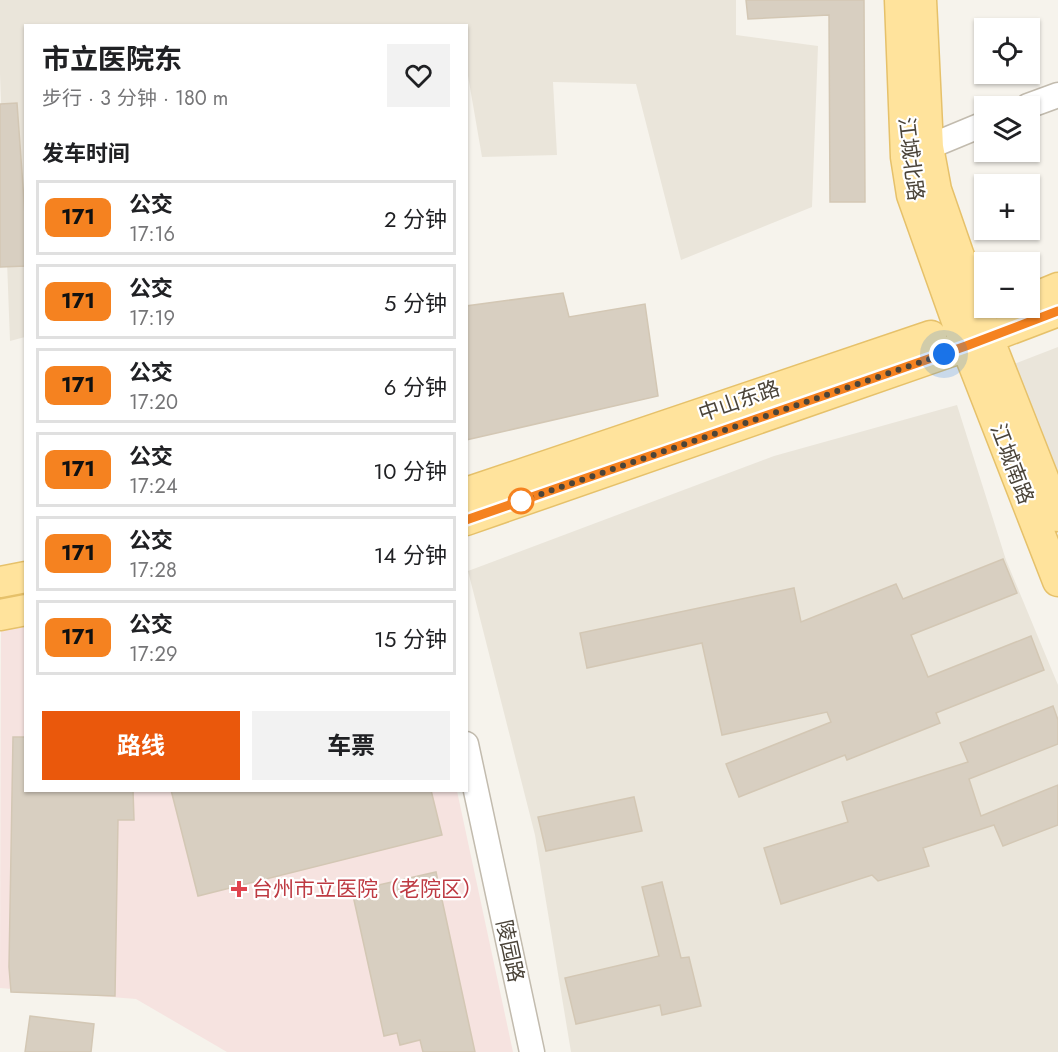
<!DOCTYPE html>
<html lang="zh">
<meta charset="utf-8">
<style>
:root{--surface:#fff;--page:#f2f2f2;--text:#202124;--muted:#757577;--line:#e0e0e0;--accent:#ea580c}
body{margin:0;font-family:Jost,"Noto Sans SC",sans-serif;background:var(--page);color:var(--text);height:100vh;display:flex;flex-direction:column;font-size:22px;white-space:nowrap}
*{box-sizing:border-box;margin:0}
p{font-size:20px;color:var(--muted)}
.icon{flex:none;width:33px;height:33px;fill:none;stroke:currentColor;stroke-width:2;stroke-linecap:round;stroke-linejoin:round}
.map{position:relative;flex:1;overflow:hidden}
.side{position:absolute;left:24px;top:24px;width:444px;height:768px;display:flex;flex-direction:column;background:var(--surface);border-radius:0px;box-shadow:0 2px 4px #0004}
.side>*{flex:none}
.badge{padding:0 12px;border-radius:9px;font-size:21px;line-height:39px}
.controls{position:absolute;left:974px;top:18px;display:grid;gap:12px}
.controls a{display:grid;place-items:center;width:66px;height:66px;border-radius:0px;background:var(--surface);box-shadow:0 2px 4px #0004;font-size:30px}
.you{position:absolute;width:30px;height:30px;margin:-15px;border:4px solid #fff;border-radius:50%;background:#1a73e8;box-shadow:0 0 0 9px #1a73e833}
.map>.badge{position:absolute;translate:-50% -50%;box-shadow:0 0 0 3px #fff}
h2{padding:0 18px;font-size:22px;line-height:54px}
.round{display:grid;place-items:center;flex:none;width:63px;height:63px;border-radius:0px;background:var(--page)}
.head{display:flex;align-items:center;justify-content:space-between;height:102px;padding:0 18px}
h1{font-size:28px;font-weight:700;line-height:45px}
.button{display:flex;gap:12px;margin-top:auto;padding:12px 18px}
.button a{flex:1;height:69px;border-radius:0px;background:var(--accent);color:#fff;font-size:24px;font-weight:700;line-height:69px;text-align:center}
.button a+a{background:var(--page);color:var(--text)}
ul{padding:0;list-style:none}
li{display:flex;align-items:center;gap:18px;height:75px;margin:0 12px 9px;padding:0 6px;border:3px solid var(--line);border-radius:0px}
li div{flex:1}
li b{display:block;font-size:22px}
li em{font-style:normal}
li .badge{min-width:66px;font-weight:700;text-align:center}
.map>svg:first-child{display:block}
.residential{fill:#eae5da}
.medical{fill:#f6e3e0}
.building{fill:#d8cfc1;stroke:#d3c7b4;stroke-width:1.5}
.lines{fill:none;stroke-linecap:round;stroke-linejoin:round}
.minor-casing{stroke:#c2bbae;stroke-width:27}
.major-casing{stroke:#e6c16a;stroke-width:33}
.minor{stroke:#fff;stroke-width:24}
.major{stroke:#ffe39c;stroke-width:30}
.line-casing{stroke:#fff;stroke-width:14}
.line{stroke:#f58220;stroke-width:9}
.walk{stroke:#4b4439;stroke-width:6;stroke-dasharray:0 10.8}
.stop-dot{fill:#fff;stroke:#f58220;stroke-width:3}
.health-dot{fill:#e0444e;stroke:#fff;stroke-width:2}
.labels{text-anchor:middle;stroke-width:4.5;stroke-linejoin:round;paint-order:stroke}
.street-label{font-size:21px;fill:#4b4439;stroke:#fff}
.health-label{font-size:21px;fill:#be3a42;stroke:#fff;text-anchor:start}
</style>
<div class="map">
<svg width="1058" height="1052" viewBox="0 0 1058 1052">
<rect width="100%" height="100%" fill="#f6f3ec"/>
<!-- residential -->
<path class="residential" d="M 0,0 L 736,0 L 736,35 L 818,46 L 812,207 L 681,260 L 636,84 L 553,82 L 557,155 L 482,157 L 467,70 L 466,26 L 26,26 L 25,337 L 10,341 L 0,74 Z
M 1058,347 L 1058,503 L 1001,369 Z
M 957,405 L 1006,560 L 1058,685 L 1058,1052 L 571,1052 L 535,835 L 468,571 L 774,456 Z"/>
<!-- medical -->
<path class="medical" d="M 25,626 L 26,790 L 457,791 L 513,1052 L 227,1052 L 136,999 L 0,988 L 1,630 Z"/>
<!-- building -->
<path class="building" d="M 746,0 L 864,0 L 865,202 L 830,202 L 829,15 L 748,19 Z
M 17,103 L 26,229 L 26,266 L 0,267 L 0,104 Z
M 563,293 L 569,317 L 645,304 L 658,396 L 466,440 L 466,306 Z
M 1003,559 L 1017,593 L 911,635 L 928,677 L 1031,636 L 1044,670 L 936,713 L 940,723 L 847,760 L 845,755 L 739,797 L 726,764 L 831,722 L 827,712 L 722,735 L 702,643 L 587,668 L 580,633 L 794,588 L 801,622 L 896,584 L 903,599 Z
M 1053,706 L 1058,720 L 1058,744 L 969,779 L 981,816 L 1058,785 L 1058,825 L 1003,846 L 994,825 L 923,848 L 929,866 L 878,881 L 872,875 L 781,904 L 764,848 L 848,822 L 842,802 L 968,762 L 960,743 Z
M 13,737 L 26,737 L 26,790 L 133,790 L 134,820 L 118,820 L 115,996 L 11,992 L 9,967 Z
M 171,790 L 431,790 L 442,835 L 198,896 Z
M 634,797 L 642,831 L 546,851 L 538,817 Z
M 436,872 L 475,1052 L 423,1052 L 420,1040 L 400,1045 L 397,1033 L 384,1036 L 352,891 Z
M 662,882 L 681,958 L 689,957 L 701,1006 L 662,1015 L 660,1005 L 576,1024 L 565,978 L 659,956 L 642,887 Z
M 30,1016 L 94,1024 L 91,1052 L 25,1052 Z"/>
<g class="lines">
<defs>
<path id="minor" d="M 1028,106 L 1058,95
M 914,153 L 984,124
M 466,744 L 532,1052"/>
<path id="major" d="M 900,0 L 906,157 L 912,195 L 959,327 L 1058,581
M 921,0 L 928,147 L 936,190 L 981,320 L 1058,516
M 1029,300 L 1058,288
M 466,493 L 931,336
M 466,520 L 966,346 L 1058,311
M 0,582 L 26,577
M 0,615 L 26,610"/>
</defs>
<!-- minor casing -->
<use href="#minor" class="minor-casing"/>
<!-- major casing -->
<use href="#major" class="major-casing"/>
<!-- minor -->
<use href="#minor" class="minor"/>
<!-- major -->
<use href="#major" class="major"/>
</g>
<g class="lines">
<defs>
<path id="line" d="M 466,520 L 966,346 L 1058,311"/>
</defs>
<!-- line casing -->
<use href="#line" class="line-casing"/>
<!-- line -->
<use href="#line" class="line"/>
<!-- walk -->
<path class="walk" d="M 521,501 L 944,354"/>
</g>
<!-- markers -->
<circle class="stop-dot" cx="521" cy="501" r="12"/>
<path class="health-dot" d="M236 880h6v6h6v6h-6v6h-6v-6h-6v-6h6z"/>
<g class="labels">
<!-- street labels -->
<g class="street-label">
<text transform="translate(911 159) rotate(83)" y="7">江城北路</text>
<text transform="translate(739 401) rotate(-19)" y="7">中山东路</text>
<text transform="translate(1012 464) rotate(69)" y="7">江城南路</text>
<text transform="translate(510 951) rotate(78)" y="7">陵园路</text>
</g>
<!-- health labels -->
<g class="health-label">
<text x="252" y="896">台州市立医院（老院区）</text>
</g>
</g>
</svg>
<div class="controls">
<a><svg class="icon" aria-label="locate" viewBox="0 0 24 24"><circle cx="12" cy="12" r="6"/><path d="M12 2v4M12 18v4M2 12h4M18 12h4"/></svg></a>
<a><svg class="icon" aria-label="layers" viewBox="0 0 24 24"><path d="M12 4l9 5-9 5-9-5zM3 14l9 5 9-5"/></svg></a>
<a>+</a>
<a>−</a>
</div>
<div class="you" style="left:944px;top:354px"></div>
<section class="side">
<div class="head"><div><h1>市立医院东</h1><p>步行 · 3 分钟 · 180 m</p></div><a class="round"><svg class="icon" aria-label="heart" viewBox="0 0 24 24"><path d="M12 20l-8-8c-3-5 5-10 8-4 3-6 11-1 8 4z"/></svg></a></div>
<h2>发车时间</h2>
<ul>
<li><span class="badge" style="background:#f58220;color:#111">171</span><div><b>公交</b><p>17:16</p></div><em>2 分钟</em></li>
<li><span class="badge" style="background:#f58220;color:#111">171</span><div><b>公交</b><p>17:19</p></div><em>5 分钟</em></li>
<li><span class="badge" style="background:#f58220;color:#111">171</span><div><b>公交</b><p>17:20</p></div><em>6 分钟</em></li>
<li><span class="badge" style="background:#f58220;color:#111">171</span><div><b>公交</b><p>17:24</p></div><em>10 分钟</em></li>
<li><span class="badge" style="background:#f58220;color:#111">171</span><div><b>公交</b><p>17:28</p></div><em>14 分钟</em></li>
<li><span class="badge" style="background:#f58220;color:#111">171</span><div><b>公交</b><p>17:29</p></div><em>15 分钟</em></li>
</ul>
<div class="button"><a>路线</a><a>车票</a></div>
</section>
</div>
